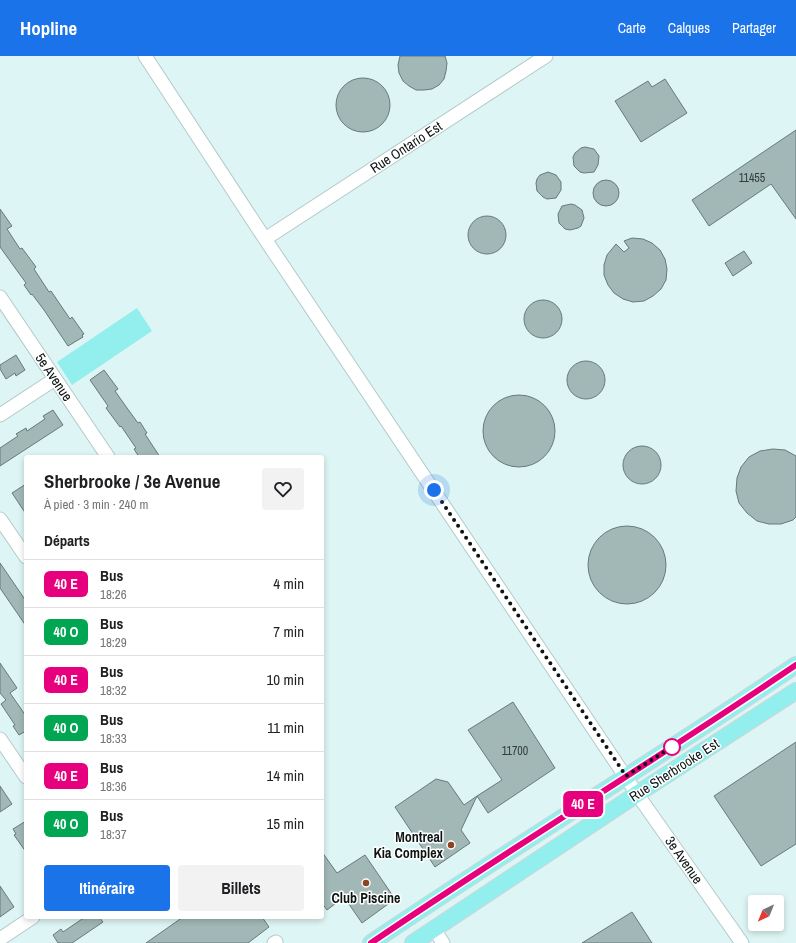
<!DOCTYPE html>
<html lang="fr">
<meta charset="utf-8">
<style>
:root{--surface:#fff;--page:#f2f2f2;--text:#202124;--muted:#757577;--line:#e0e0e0;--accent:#1a73e8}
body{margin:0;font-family:"Archivo Narrow",sans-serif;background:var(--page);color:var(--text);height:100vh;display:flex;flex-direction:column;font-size:15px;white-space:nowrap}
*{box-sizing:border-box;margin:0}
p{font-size:13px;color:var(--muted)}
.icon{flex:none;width:22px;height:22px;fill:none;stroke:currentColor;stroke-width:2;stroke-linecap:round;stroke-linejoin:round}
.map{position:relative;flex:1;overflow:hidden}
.panel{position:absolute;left:24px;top:399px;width:300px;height:464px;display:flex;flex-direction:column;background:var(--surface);border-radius:4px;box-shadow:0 2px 6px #0003}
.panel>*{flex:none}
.badge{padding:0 8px;border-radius:6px;font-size:14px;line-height:26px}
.needle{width:26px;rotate:223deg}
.tools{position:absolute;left:748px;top:839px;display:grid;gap:8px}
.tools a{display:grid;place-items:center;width:36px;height:36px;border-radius:4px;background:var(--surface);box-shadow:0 2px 6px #0003;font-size:20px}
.you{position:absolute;width:20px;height:20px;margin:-10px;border:3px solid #fff;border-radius:50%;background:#1a73e8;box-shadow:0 0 0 6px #1a73e833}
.map>.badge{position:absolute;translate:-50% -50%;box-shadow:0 0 0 2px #fff}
h2{padding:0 20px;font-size:15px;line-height:36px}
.round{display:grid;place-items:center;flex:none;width:42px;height:42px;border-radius:4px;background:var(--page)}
.overview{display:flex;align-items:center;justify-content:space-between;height:68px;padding:0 20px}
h1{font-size:19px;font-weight:800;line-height:30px}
.primary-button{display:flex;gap:8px;margin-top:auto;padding:8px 20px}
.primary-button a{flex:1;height:46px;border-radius:4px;background:var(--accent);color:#fff;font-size:16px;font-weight:800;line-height:46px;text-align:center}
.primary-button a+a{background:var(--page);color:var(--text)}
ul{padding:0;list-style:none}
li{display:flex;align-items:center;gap:12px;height:48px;padding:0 20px;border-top:1px solid var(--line)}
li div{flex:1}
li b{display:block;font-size:15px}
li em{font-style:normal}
li .badge{min-width:44px;font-weight:700;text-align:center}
header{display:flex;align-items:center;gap:24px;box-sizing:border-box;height:56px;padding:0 20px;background:var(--accent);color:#fff}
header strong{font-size:19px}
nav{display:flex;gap:22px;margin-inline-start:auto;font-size:14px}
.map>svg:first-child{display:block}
.green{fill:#92efed}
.building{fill:#a1b8b7;stroke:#667b7a}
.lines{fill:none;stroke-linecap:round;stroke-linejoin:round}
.minor-casing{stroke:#b3cac9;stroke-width:15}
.major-casing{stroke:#d3d5d5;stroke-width:18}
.minor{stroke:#fff;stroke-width:13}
.major{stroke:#92efee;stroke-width:16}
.line-casing{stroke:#fff;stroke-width:9}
.line{stroke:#e6007e;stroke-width:6}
.walk{stroke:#0c1514;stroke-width:4;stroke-dasharray:0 7.2}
.stop-dot{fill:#fff;stroke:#e6007e;stroke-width:2}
.poi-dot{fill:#8c4423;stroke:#fff;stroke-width:1.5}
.labels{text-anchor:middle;stroke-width:3;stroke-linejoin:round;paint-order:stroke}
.number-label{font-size:12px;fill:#313e3d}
.street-label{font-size:14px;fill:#0c1514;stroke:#fff}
.poi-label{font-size:14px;font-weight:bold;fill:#0c1514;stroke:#fff;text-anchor:end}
</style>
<header>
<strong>Hopline</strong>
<nav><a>Carte</a><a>Calques</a><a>Partager</a></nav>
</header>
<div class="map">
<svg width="796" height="887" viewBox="0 0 796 887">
<rect width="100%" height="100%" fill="#ddf5f4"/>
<!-- green -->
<path class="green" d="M 137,252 L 152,275 L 72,329 L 57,306 Z"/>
<!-- building -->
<path class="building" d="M 400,0 L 445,0 L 447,7 L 446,15 L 444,23 L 439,29 L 432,33 L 424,34 L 416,34 L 409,30 L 403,25 L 399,17 L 398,9 Z
M336 49a27 27 0 1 1 54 0a27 27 0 1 1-54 0Z
M 665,23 L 687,57 L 641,86 L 615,45 L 648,25 L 652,31 Z
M 796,74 L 796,163 L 771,128 L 709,170 L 692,144 Z
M 585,91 L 594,93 L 599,100 L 598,109 L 594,116 L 584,117 L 580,116 L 574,110 L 573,101 L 575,97 L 581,92 Z
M 548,116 L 556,119 L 561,126 L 561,134 L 556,142 L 547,143 L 543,141 L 537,135 L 536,127 L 537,123 L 540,119 Z
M593 137a13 13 0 1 1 26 0a13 13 0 1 1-26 0Z
M 571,148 L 575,149 L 582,154 L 584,162 L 581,170 L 578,172 L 570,174 L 565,173 L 559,167 L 558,158 L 562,150 Z
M 0,153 L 12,170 L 7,173 L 20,193 L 22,192 L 36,211 L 34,213 L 49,236 L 51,235 L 70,263 L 72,261 L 84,278 L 82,279 L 83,281 L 68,290 L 44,254 L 32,238 L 31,239 L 24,229 L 26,227 L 0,191 Z
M468 179a19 19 0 1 1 38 0a19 19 0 1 1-38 0Z
M 632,182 L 643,183 L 652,187 L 660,194 L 665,203 L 667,213 L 666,224 L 661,233 L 653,240 L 644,245 L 633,246 L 623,243 L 614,237 L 608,229 L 604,219 L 604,209 L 607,199 L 616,188 L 624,196 L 629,192 L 624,185 Z
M 744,195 L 752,207 L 733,220 L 725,207 Z
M524 263a19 19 0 1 1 38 0a19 19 0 1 1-38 0Z
M 16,299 L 25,314 L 16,320 L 15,317 L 6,323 L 0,313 L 0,309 Z
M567 324a19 19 0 1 1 38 0a19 19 0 1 1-38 0Z
M 104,314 L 118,333 L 115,335 L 127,352 L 138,367 L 140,366 L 147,377 L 145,378 L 160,401 L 139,401 L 134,393 L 136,392 L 121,370 L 120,371 L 106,352 L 108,350 L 90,324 Z
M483 375a36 36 0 1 1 72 0a36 36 0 1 1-72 0Z
M 53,354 L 63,369 L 0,410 L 0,392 L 18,380 L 16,378 L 26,372 L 27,375 L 45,363 L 43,360 Z
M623 409a19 19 0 1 1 38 0a19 19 0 1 1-38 0Z
M 773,393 L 785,394 L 796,400 L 796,461 L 793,464 L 781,468 L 769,468 L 757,465 L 747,457 L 739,447 L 736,435 L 737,422 L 741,411 L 749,401 L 760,395 Z
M 26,428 L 26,458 L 12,437 Z
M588 509a39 39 0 1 1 78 0a39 39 0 1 1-78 0Z
M 0,507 L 26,545 L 26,570 L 0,532 Z
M 0,607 L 17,632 L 10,637 L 26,660 L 26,675 L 19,679 L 13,670 L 15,669 L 1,648 L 6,644 L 0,637 Z
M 513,646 L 555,712 L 488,757 L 477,740 L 502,724 L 468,674 Z
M 796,686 L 796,788 L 761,810 L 714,740 Z
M 436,723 L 448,726 L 464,749 L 477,740 L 461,774 L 470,787 L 435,811 L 395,751 Z
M 0,730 L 12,748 L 0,756 Z
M 26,765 L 26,796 L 14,779 L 16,778 L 13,773 Z
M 322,796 L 337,817 L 365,799 L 395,843 L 362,867 L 344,841 L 327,854 L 322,847 Z
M 0,830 L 14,851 L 0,861 Z
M 632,856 L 652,887 L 582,887 Z
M 85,861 L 99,861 L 103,866 L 72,887 L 58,887 L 53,879 L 61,873 L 63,876 Z
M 183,861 L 262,861 L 269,871 L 248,887 L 146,887 Z"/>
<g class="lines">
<defs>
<path id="minor" d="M 145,0 L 265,183 L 637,738 L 742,887
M 265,183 L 546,0
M 0,241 L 108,401
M 0,359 L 55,323
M 0,463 L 26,501
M 0,683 L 26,721
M 434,873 L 443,887
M 0,883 L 33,861
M 274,887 L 276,886 L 276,887"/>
<path id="major" d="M 371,887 C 511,792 656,704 796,609
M 413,887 L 637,738 L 796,635"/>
</defs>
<!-- minor casing -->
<use href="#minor" class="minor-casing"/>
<!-- major casing -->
<use href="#major" class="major-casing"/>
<!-- minor -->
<use href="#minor" class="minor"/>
<!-- major -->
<use href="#major" class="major"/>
</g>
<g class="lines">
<defs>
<path id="line" d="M 371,887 C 511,792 656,704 796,609"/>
</defs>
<!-- line casing -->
<use href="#line" class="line-casing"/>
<!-- line -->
<use href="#line" class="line"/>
<!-- walk -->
<path class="walk" d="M 434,434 L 626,720 L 672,691"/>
</g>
<!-- markers -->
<circle class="stop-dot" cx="672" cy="691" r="8"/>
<g class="poi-dot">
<circle cx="451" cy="789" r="4"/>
<circle cx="366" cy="827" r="4"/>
</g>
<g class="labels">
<!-- number labels -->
<g class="number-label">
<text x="752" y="126">11455</text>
<text x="515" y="699">11700</text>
</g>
<!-- street labels -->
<g class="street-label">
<text transform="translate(406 91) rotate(-33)" y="5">Rue Ontario Est</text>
<text transform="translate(54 321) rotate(56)" y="5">5e Avenue</text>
<text transform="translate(674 714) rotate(-33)" y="5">Rue Sherbrooke Est</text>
<text transform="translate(684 804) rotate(55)" y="5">3e Avenue</text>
</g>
<!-- poi labels -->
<g class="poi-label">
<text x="443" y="786">Montreal<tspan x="443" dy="16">Kia Complex</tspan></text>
<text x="366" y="847" text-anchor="middle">Club Piscine</text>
</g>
</g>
</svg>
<div class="tools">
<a><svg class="needle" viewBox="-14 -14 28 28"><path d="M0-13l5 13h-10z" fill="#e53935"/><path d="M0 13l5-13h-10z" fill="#757577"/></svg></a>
</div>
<div class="you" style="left:434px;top:434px"></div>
<b class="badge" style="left:583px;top:748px;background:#e6007e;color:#fff">40 E</b>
<section class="panel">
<div class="overview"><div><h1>Sherbrooke / 3e Avenue</h1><p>À pied · 3 min · 240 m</p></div><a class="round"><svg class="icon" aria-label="heart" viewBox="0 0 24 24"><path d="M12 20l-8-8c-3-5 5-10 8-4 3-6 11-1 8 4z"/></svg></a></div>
<h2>Départs</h2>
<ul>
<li><span class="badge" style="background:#e6007e;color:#fff">40 E</span><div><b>Bus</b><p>18:26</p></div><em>4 min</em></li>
<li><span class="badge" style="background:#00a651;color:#fff">40 O</span><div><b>Bus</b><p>18:29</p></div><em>7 min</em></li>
<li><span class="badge" style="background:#e6007e;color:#fff">40 E</span><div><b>Bus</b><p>18:32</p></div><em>10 min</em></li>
<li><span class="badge" style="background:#00a651;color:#fff">40 O</span><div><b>Bus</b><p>18:33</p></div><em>11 min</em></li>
<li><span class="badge" style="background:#e6007e;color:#fff">40 E</span><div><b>Bus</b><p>18:36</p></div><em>14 min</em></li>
<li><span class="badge" style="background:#00a651;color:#fff">40 O</span><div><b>Bus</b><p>18:37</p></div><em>15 min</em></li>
</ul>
<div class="primary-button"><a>Itinéraire</a><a>Billets</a></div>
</section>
</div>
